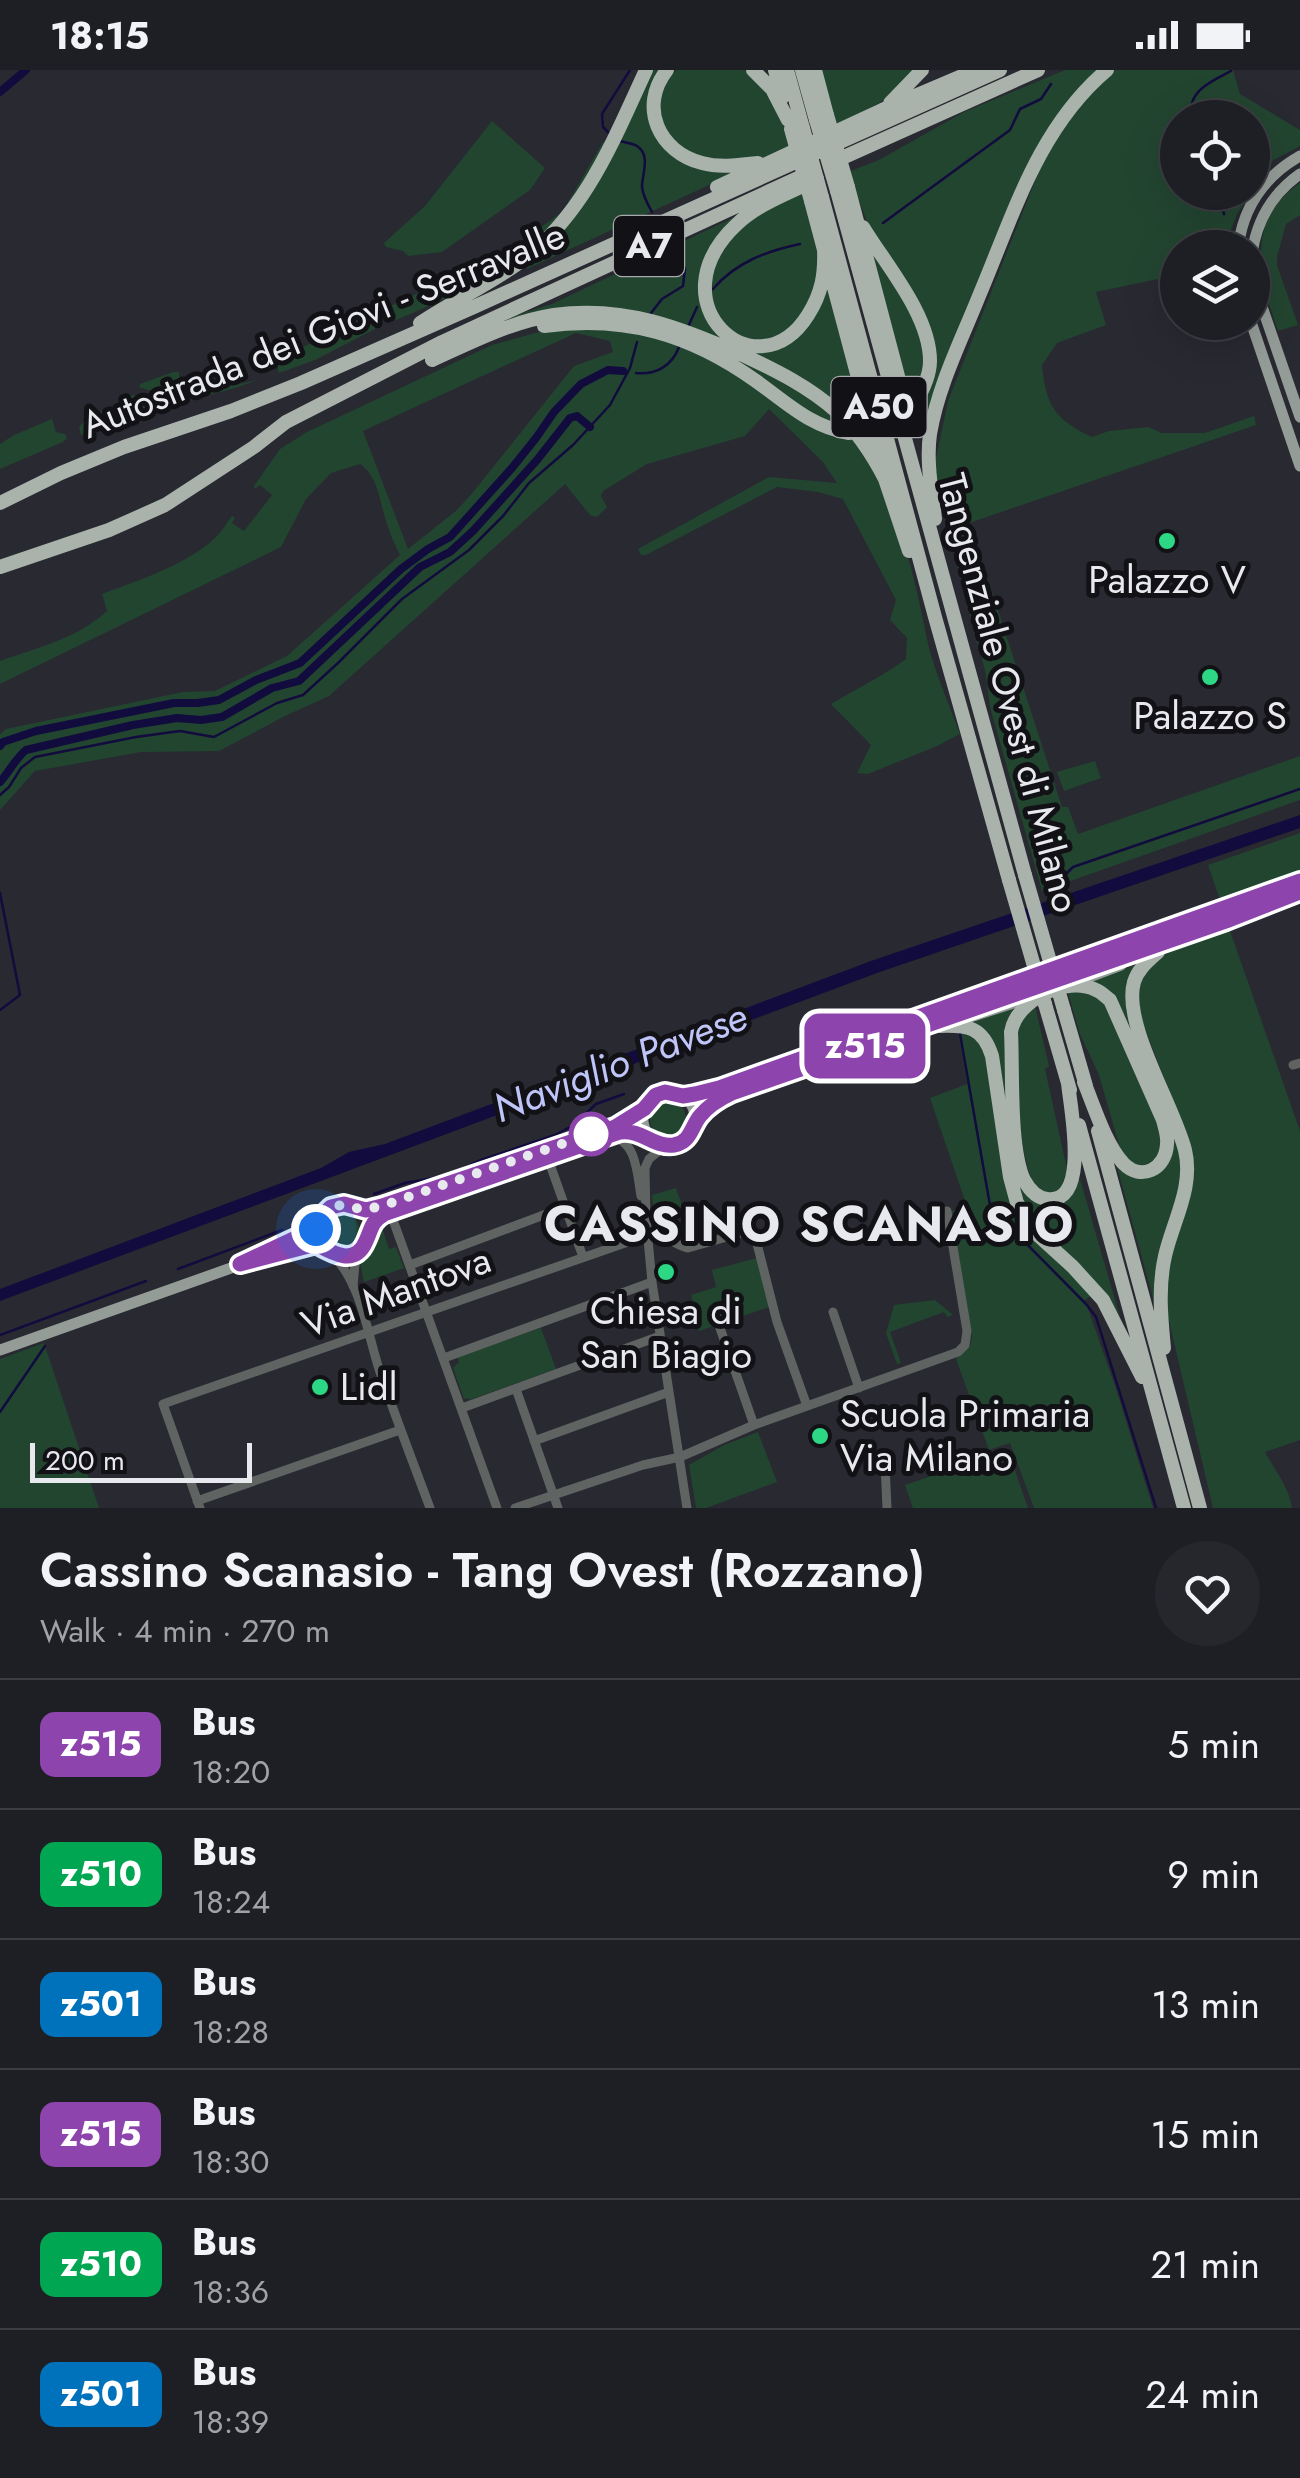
<!DOCTYPE html>
<meta charset="utf-8">
<style>
:root{--surface:#1e1f25;--page:#26272d;--text:#f1f3f6;--muted:#a1a2a7;--line:#3c3d42}
body{margin:0;font-family:Jost,sans-serif;background:var(--page);color:var(--text);height:100vh;display:flex;flex-direction:column;font-size:38px;white-space:nowrap}
*{box-sizing:border-box;margin:0}
p{font-size:32px;color:var(--muted)}
.icon{flex:none;width:55px;height:55px;fill:none;stroke:currentColor;stroke-width:2;stroke-linecap:round;stroke-linejoin:round}
.map{position:relative;height:1438px;overflow:hidden}
.side{display:flex;flex-direction:column;background:var(--surface);flex:1}
.side>*{flex:none}
.badge{padding:0 20px;border-radius:15px;font-size:35px;line-height:65px}
.buttons{position:absolute;left:1160px;top:30px;display:grid;gap:20px}
.buttons a{display:grid;place-items:center;width:110px;height:110px;border-radius:50%;background:var(--surface);box-shadow:0 10px 40px #0002,0 0 0 2px var(--line);font-size:50px}
.scale{position:absolute;left:30px;bottom:25px;width:222px;box-sizing:border-box;padding-left:10px;border:5px solid #e8e9ee;border-top:0;font-size:28px;line-height:35px;white-space:nowrap;color:#e8e9ee;-webkit-text-stroke:8px #121216;paint-order:stroke}
.you{position:absolute;width:50px;height:50px;margin:-25px;border:8px solid #fff;border-radius:50%;background:#1a73e8;box-shadow:0 0 0 15px #1a73e833}
.map>.badge{position:absolute;translate:-50% -50%;box-shadow:0 0 0 5px #fff}
.round{display:grid;place-items:center;flex:none;width:105px;height:105px;border-radius:52px;background:var(--page)}
.headline{display:flex;align-items:center;justify-content:space-between;height:170px;padding:0 40px}
h1{font-size:48px;font-weight:600;line-height:75px}
ul{padding:0;list-style:none}
li{display:flex;align-items:center;gap:30px;height:130px;padding:0 40px;border-top:2px solid var(--line)}
li div{flex:1}
li b{display:block;font-size:38px}
li em{font-style:normal}
li .badge{min-width:110px;font-weight:700;text-align:center}
.status{display:flex;justify-content:space-between;align-items:center;height:70px;padding:0 50px;background:var(--surface);direction:ltr}
.status svg{height:28px;fill:currentColor}
.map>svg:first-child{display:block}
.green{fill:#224530;fill-rule:evenodd}
.water{fill:#120b3e}
.lines{fill:none;stroke-linecap:round;stroke-linejoin:round}
.stream{stroke:#120b3e;stroke-width:2.5}
.canal{stroke:#120b3e;stroke-width:8}
.minor{stroke:#5f6361;stroke-width:9}
.major{stroke:#949c97;stroke-width:11}
.highway{stroke:#a9b3ac;stroke-width:14}
.highway-bridge{stroke:#a9b3ac;stroke-width:14}
.line-casing{stroke:#fff;stroke-width:22}
.line{stroke:#8e44ad;stroke-width:15}
.walk{stroke:#e8e9ee;stroke-width:10;stroke-dasharray:0 18}
.poi-dot{fill:#2cd884;stroke:#121216;stroke-width:4}
.stop-dot{fill:#fff;stroke:#8e44ad;stroke-width:5}
.labels{text-anchor:middle;stroke-width:10;stroke-linejoin:round;paint-order:stroke}
.shield{fill:#121216;stroke:#a8a8ad;stroke-width:2.5}
.shield-label{font-size:35px;font-weight:bold;fill:#e8e9ee}
.street-label{font-size:38px;fill:#e8e9ee;stroke:#121216}
.poi-label{font-size:38px;fill:#e8e9ee;stroke:#121216}
.water-label{font-size:40px;font-style:italic;fill:#c0c5f9;stroke:#121216}
.district-label{font-size:48px;font-weight:bold;letter-spacing:2.5px;fill:#e8e9ee;stroke:#121216}
</style>
<div class="status"><b>18:15</b><svg viewBox="0 0 49 12"><path d="M0 12V9h3v3zM5 12V6h3v6zM10 12V3h3v9zM15 12V0h3v12zM26 1h20v11H26zM47 4h2v5h-2z"/></svg></div>
<div class="map">
<svg width="1300" height="1438" viewBox="0 0 1300 1438">
<rect width="100%" height="100%" fill="#282931"/>
<!-- green -->
<path class="green" d="M 651,0 L 662,0 C 658,14 648,31 649,45 C 650,80 703,103 733,102 L 733,104 L 527,199 L 525,193 L 544,178 Z
M 676,0 L 745,0 L 756,8 L 781,40 L 792,77 C 770,85 748,96 723,92 C 713,91 694,87 685,82 C 655,63 653,25 676,0 Z
M 822,0 L 915,0 L 888,28 L 837,56 Z
M 1065,0 L 1101,0 L 1060,42 L 923,370 L 913,340 L 934,281 L 866,149 L 848,102 L 879,90 L 964,42 Z
M 1115,0 L 1233,0 L 1240,24 L 1300,60 L 1300,76 L 1272,91 L 1253,120 L 1252,48 L 1178,48 L 1178,122 L 1251,123 L 1237,144 L 1224,177 L 1178,178 L 1177,205 L 1096,222 L 1106,255 L 1057,273 L 1042,295 C 1046,335 1054,349 1092,367 L 1109,361 L 1148,357 L 1162,363 L 1205,363 L 1254,346 L 1256,355 L 966,454 L 965,469 L 977,505 L 973,515 L 963,519 L 939,422 L 935,393 L 948,331 L 1043,91 C 1062,57 1085,26 1115,0 Z
M 492,51 L 545,98 L 530,120 L 442,182 L 408,186 L 403,181 L 386,177 L 384,173 L 425,136 Z
M 603,72 L 607,75 C 594,97 582,123 566,142 C 518,197 462,222 396,250 L 388,245 L 388,237 L 512,179 L 563,141 Z
M 1300,113 L 1300,145 L 1286,154 L 1277,187 L 1277,195 L 1298,255 L 1278,261 C 1259,207 1244,151 1300,113 Z
M 803,121 C 817,161 827,202 804,241 C 798,251 794,257 784,262 C 770,269 754,274 739,267 C 727,261 715,244 712,231 C 704,199 729,164 754,146 C 769,136 787,129 803,121 Z
M 743,143 L 699,213 L 700,232 L 706,248 L 713,260 L 726,271 L 783,275 L 800,264 L 810,253 L 828,211 L 869,355 L 858,356 L 699,261 L 503,253 L 516,245 L 552,234 Z
M 868,176 C 900,224 945,270 911,330 Z
M 372,244 L 376,248 L 375,259 L 315,290 L 279,303 L 276,290 Z
M 602,257 L 677,272 L 853,368 C 894,415 915,508 927,569 C 933,598 950,636 960,664 L 937,676 L 868,704 L 857,703 L 871,675 L 831,634 C 856,619 883,606 906,589 L 907,568 L 890,550 L 896,530 L 843,429 L 818,422 L 777,417 L 646,485 L 641,485 L 638,479 L 769,407 L 837,413 L 823,392 L 769,339 L 745,366 L 647,394 L 603,421 L 601,426 L 607,437 L 597,447 L 590,445 L 565,414 L 329,626 L 285,646 L 219,681 L 141,682 L 35,701 L 0,740 L 0,664 L 6,659 L 183,622 L 215,621 L 287,586 L 400,485 C 395,475 390,465 387,454 C 380,434 379,407 360,394 L 331,403 L 306,429 L 281,477 L 0,614 L 0,591 C 37,578 78,568 107,541 L 102,524 C 139,510 189,494 217,466 C 223,460 227,452 232,446 L 235,448 L 232,453 L 244,461 L 272,425 L 260,415 L 255,419 L 254,416 L 280,379 L 307,362 L 492,275 L 550,259 ZM 576,263 L 610,271 L 613,282 L 574,296 L 474,421 L 457,440 L 408,479 L 363,361 Z
M 730,286 L 789,311 L 847,359 L 811,346 Z
M 173,302 L 179,302 L 179,307 L 189,308 L 190,303 L 216,309 L 215,314 L 226,317 L 228,313 L 235,315 L 258,310 C 212,326 187,334 139,317 L 140,314 Z
M 139,325 L 162,330 L 167,334 L 81,365 L 79,357 L 89,346 L 124,332 L 122,326 Z
M 52,349 L 56,362 L 65,364 L 67,368 L 63,372 L 0,399 L 0,374 L 14,365 Z
M 988,509 L 1062,737 L 1068,737 L 1078,764 L 1300,686 L 1300,730 L 1042,821 L 990,637 L 985,600 L 965,529 L 984,519 Z
M 1095,691 L 1101,708 L 1064,721 L 1057,702 Z
M 1300,763 L 1300,801 L 1220,830 L 1208,795 Z
M 1228,855 L 1300,1061 L 1300,1370 L 1265,1382 C 1275,1401 1289,1417 1292,1438 L 1213,1438 L 1168,1247 L 1166,1206 L 1183,1145 L 1183,1057 L 1140,946 L 1138,923 L 1143,904 L 1156,889 Z
M 1138,894 L 1130,916 L 1176,1062 L 1184,1098 L 1158,1246 L 1117,1097 L 1119,1095 L 1144,1106 L 1172,1064 L 1093,911 Z
M 1082,922 L 1103,929 L 1161,1055 L 1162,1084 L 1142,1098 L 1128,1091 L 1120,1078 L 1099,1005 L 1080,964 L 1068,923 Z
M 1035,936 L 1049,996 L 1045,999 L 1067,1099 L 1061,1119 C 1053,1122 1046,1125 1039,1119 C 1019,1105 1014,998 1016,971 C 1017,961 1022,951 1025,941 Z
M 1014,938 L 1007,997 L 1032,1126 L 1073,1120 L 1080,1109 L 1120,1247 L 1050,1171 L 1018,1125 L 996,989 L 972,952 Z
M 958,961 L 972,963 L 986,981 L 1012,1132 L 1094,1224 L 1085,1230 L 1117,1322 L 1153,1438 L 1034,1438 L 1010,1373 L 989,1380 L 956,1289 L 970,1276 L 972,1266 L 951,1141 L 967,1137 L 930,1028 L 967,1014 Z
M 908,968 L 913,981 L 832,1007 L 829,998 Z
M650 1049a18 18 0 1 1 36 0a18 18 0 1 1-36 0Z
M 676,1118 L 684,1141 L 654,1148 L 652,1125 Z
M323 1160a18 18 0 1 1 36 0a18 18 0 1 1-36 0Z
M 381,1154 L 389,1179 L 396,1177 L 404,1198 L 364,1212 L 360,1192 L 370,1179 L 377,1160 Z
M 757,1188 L 769,1237 L 699,1261 L 691,1225 L 716,1217 L 712,1200 Z
M 935,1230 L 953,1245 L 947,1247 L 944,1242 L 890,1262 L 901,1293 L 897,1294 L 886,1263 L 894,1235 Z
M 541,1258 L 556,1299 L 469,1330 L 468,1328 L 464,1329 L 453,1298 L 459,1292 L 457,1287 Z
M 44,1273 L 99,1438 L 0,1438 L 0,1289 Z
M 758,1362 L 777,1412 L 706,1438 L 696,1438 L 689,1395 L 724,1375 Z
M 1008,1380 L 1028,1438 L 913,1438 L 905,1415 Z"/>
<!-- water -->
<path class="water" d="M 1300,745 L 1300,758 L 877,903 L 0,1231 L 0,1219 L 321,1098 L 349,1082 L 385,1074 L 871,891 Z"/>
<g class="lines">
<!-- stream -->
<path class="stream" d="M 1191,48 C 1187,21 1210,12 1231,1
M 609,63 L 603,57 L 602,44 L 630,0
M 620,71 C 626,73 632,73 637,76 C 651,85 642,104 642,117 C 643,126 648,135 652,142
M 1217,122 L 1224,144
M 883,153 L 1010,60 L 1020,39 L 1041,29 L 1051,14
M 713,219 C 736,192 767,181 800,174
M 651,243 L 662,229 L 683,216 L 685,198 L 672,177
M 688,257 L 697,237
M 636,303 C 656,305 672,296 679,277
M 0,725 L 9,717 L 21,698 L 35,687 L 136,667 L 180,661 L 214,667 L 277,633 L 303,625 L 338,593 L 402,529 L 469,480 L 503,446 L 529,413 L 573,375 L 610,335 L 630,298 L 637,272
M 1067,815 L 1065,805 L 1073,797 L 1300,719
M 0,823 L 20,925 L 0,940
M 960,964 L 991,1141 L 994,1146 L 1007,1154 L 1086,1234 L 1096,1247 L 1156,1438
M 374,1124 L 405,1113 L 450,1105 L 481,1090 L 555,1065 L 574,1055 L 596,1034 L 624,1024
M 178,1199 L 282,1160
M 0,1265 L 146,1211
M 0,1342 L 45,1276"/>
<!-- canal -->
<path class="canal" d="M 0,22 L 26,0
M 0,676 L 3,672 L 36,661 L 174,633 L 198,633 L 219,630 L 256,610 L 300,593 L 401,499 L 428,479 L 450,467 L 512,398 L 536,368 L 554,342 L 581,314 L 608,300 L 623,301
M 0,712 C 10,701 15,689 26,680 L 133,655 L 177,648 L 201,650 L 222,647 L 272,618 L 299,611 L 420,497 L 450,482 L 473,461 L 537,390 L 570,348 L 577,346 L 590,357"/>
<!-- minor -->
<path class="minor" d="M 1293,995 L 1300,993
M 610,1066 C 637,1070 637,1104 641,1126
M 666,1075 L 649,1089 L 645,1098 L 646,1148 L 652,1212 L 687,1438
M 547,1086 L 583,1187
M 393,1150 L 497,1438
M 332,1184 C 361,1213 367,1262 379,1299 C 395,1346 413,1392 430,1438
M 410,1195 L 565,1137
M 353,1216 L 355,1194 L 361,1178
M 833,1242 L 859,1318
M 720,1258 L 754,1355
M 444,1288 L 652,1212
M 516,1319 L 558,1438
M 462,1338 L 660,1266
M 534,1371 L 669,1322
M 885,1394 L 887,1438
M 197,1431 L 400,1360
M 200,1438 L 163,1334 L 648,1165 C 667,1163 671,1174 688,1178 L 748,1161 L 754,1162 L 777,1252 L 807,1336
M 515,1438 L 643,1395 L 680,1387 L 754,1355 L 958,1282 L 965,1275 L 967,1261 L 947,1141"/>
<!-- major -->
<path class="major" d="M 1238,178 C 1243,137 1265,106 1300,86
M 1252,183 C 1257,150 1273,123 1300,104
M 1252,198 L 1257,222 L 1300,347
M 1251,252 L 1300,396
M 1221,853 L 1300,822
M 1073,913 L 1121,895
M 964,949 L 1032,927
M 683,1026 L 719,1018 L 1300,811
M 695,1051 L 712,1034 L 732,1023 L 1225,851
M 608,1059 L 629,1050 L 644,1039
M 321,1146 C 309,1171 333,1199 358,1181 C 373,1170 364,1156 384,1144 C 430,1126 477,1111 523,1095 C 554,1084 586,1070 618,1063 C 641,1058 662,1085 683,1071 C 697,1061 699,1042 688,1030 C 664,1005 627,1038 650,1068
M 275,1185 L 301,1177 L 318,1174 L 323,1178
M 240,1194 L 302,1165 L 332,1136 L 346,1135 L 366,1140 L 392,1133
M 0,1280 L 248,1192"/>
<!-- highway -->
<path class="highway" d="M 667,0 C 638,37 659,82 702,93 C 720,98 740,95 758,93
M 753,0 L 772,19 L 788,50
M 775,0 L 782,28
M 787,0 L 803,58
M 802,0 L 816,50
M 815,0 L 827,45
M 890,33 L 922,0
M 833,92 L 1038,0
M 817,109 C 790,123 759,133 737,154 C 652,233 757,326 808,245 C 822,223 825,204 824,179
M 717,117 L 882,40 L 976,0
M 848,117 L 898,306
M 837,121 L 1025,805
M 822,127 L 935,547 L 1009,810
M 811,131 L 885,409 L 909,481
M 863,157 C 886,195 930,245 930,291 C 930,307 922,322 914,335
M 420,253 C 453,231 488,215 520,192 C 585,144 613,71 646,0
M 544,256 C 625,245 690,264 756,311 C 787,333 811,357 849,363
M 432,290 C 472,272 510,252 554,245 C 624,235 682,258 745,286 C 777,301 809,317 836,341 C 857,361 872,384 885,409
M 0,433 L 61,403 L 124,377 L 231,341 L 301,313 L 476,236 L 1000,0
M 935,449 C 932,421 926,392 930,364 C 938,316 961,271 979,226 C 1013,146 1038,58 1107,0
M 0,497 L 109,460 L 165,435 L 254,377 L 286,352 L 442,272 L 813,101
M 1158,882 C 1148,891 1138,899 1134,912 C 1122,954 1174,1036 1185,1080 C 1194,1117 1173,1151 1165,1186 C 1158,1217 1161,1247 1164,1278
M 1045,934 L 1070,1020
M 1064,940 L 1086,1016
M 940,956 C 968,955 983,957 992,986 L 1010,1107 L 1017,1133 L 1039,1166 L 1073,1197 L 1103,1230 L 1142,1307
M 1068,1013 C 1070,1036 1091,1135 1047,1129 C 1037,1128 1029,1119 1024,1110 C 1009,1078 1013,1000 1011,962 C 1016,930 1067,905 1096,920 C 1101,922 1105,926 1110,930 L 1163,1050 C 1165,1058 1168,1066 1167,1074 C 1166,1099 1141,1112 1123,1093 C 1105,1073 1094,1036 1084,1012
M 1079,1055 L 1184,1438
M 1098,1061 L 1200,1438"/>
<!-- highway-bridge -->
<path class="highway-bridge" d="M 827,45 L 848,117
M 816,50 L 837,121
M 803,58 L 822,127
M 791,59 L 811,131
M 1025,805 L 1064,940
M 1009,810 L 1045,934"/>
</g>
<g class="lines">
<defs>
<path id="line" d="M 1300,811 L 719,1018 L 695,1024 L 683,1026 L 665,1022 L 656,1025 L 644,1039 L 615,1057 L 382,1136 L 366,1140 L 344,1134 L 331,1137 L 302,1165 L 240,1194 L 316,1174 C 332,1183 355,1197 366,1171 C 372,1158 371,1152 384,1144 L 620,1062 C 641,1059 655,1078 674,1075 C 691,1072 691,1057 700,1046 C 709,1035 719,1029 732,1023 L 1226,851 L 1300,822"/>
</defs>
<!-- line casing -->
<use href="#line" class="line-casing"/>
<!-- line -->
<use href="#line" class="line"/>
<!-- walk -->
<path class="walk" d="M 316,1159 L 322,1144 L 334,1136 L 346,1135 L 363,1140 L 382,1136 L 591,1064"/>
</g>
<!-- markers -->
<g class="poi-dot">
<circle cx="1167" cy="471" r="10"/>
<circle cx="1210" cy="607" r="10"/>
<circle cx="666" cy="1202" r="10"/>
<circle cx="320" cy="1317" r="10"/>
<circle cx="820" cy="1366" r="10"/>
</g>
<circle class="stop-dot" cx="591" cy="1064" r="20"/>
<g class="labels">
<!-- shield labels -->
<g class="shield">
<rect x="614" y="146" width="70" height="60" rx="8"/>
<rect x="831.5" y="307" width="95" height="60" rx="8"/>
</g>
<g class="shield-label">
<text x="649" y="188">A7</text>
<text x="879" y="349">A50</text>
</g>
<!-- street labels -->
<g class="street-label">
<text transform="translate(323 260) rotate(-22)" y="13">Autostrada dei Giovi - Serravalle</text>
<text transform="translate(1009 623) rotate(75)" y="13">Tangenziale Ovest di Milano</text>
<text transform="translate(396 1222) rotate(-20)" y="13">Via Mantova</text>
</g>
<!-- poi labels -->
<g class="poi-label">
<text x="1167" y="523">Palazzo V</text>
<text x="1210" y="659">Palazzo S</text>
<text x="666" y="1254">Chiesa di<tspan x="666" dy="44">San Biagio</tspan></text>
<text x="340" y="1330" text-anchor="start">Lidl</text>
<text x="840" y="1357" text-anchor="start">Scuola Primaria<tspan x="840" dy="44">Via Milano</tspan></text>
</g>
<!-- water labels -->
<g class="water-label">
<text transform="translate(620 992) rotate(-21)" y="14">Naviglio Pavese</text>
</g>
<!-- district labels -->
<g class="district-label">
<text x="810" y="1171">CASSINO SCANASIO</text>
</g>
</g>
</svg>
<div class="buttons">
<a><svg class="icon" aria-label="locate" viewBox="0 0 24 24"><circle cx="12" cy="12" r="6"/><path d="M12 2v4M12 18v4M2 12h4M18 12h4"/></svg></a>
<a><svg class="icon" aria-label="layers" viewBox="0 0 24 24"><path d="M12 4l9 5-9 5-9-5zM3 14l9 5 9-5"/></svg></a>
</div>
<div class="scale">200 m</div>
<div class="you" style="left:316px;top:1159px"></div>
<b class="badge" style="left:865px;top:976px;background:#8e44ad;color:#fff">z515</b>
</div>
<section class="side">
<div class="headline"><div><h1>Cassino Scanasio - Tang Ovest (Rozzano)</h1><p>Walk · 4 min · 270 m</p></div><a class="round"><svg class="icon" aria-label="heart" viewBox="0 0 24 24"><path d="M12 20l-8-8c-3-5 5-10 8-4 3-6 11-1 8 4z"/></svg></a></div>
<ul>
<li><span class="badge" style="background:#8e44ad;color:#fff">z515</span><div><b>Bus</b><p>18:20</p></div><em>5 min</em></li>
<li><span class="badge" style="background:#00a651;color:#fff">z510</span><div><b>Bus</b><p>18:24</p></div><em>9 min</em></li>
<li><span class="badge" style="background:#0072bc;color:#fff">z501</span><div><b>Bus</b><p>18:28</p></div><em>13 min</em></li>
<li><span class="badge" style="background:#8e44ad;color:#fff">z515</span><div><b>Bus</b><p>18:30</p></div><em>15 min</em></li>
<li><span class="badge" style="background:#00a651;color:#fff">z510</span><div><b>Bus</b><p>18:36</p></div><em>21 min</em></li>
<li><span class="badge" style="background:#0072bc;color:#fff">z501</span><div><b>Bus</b><p>18:39</p></div><em>24 min</em></li>
</ul>
</section>
